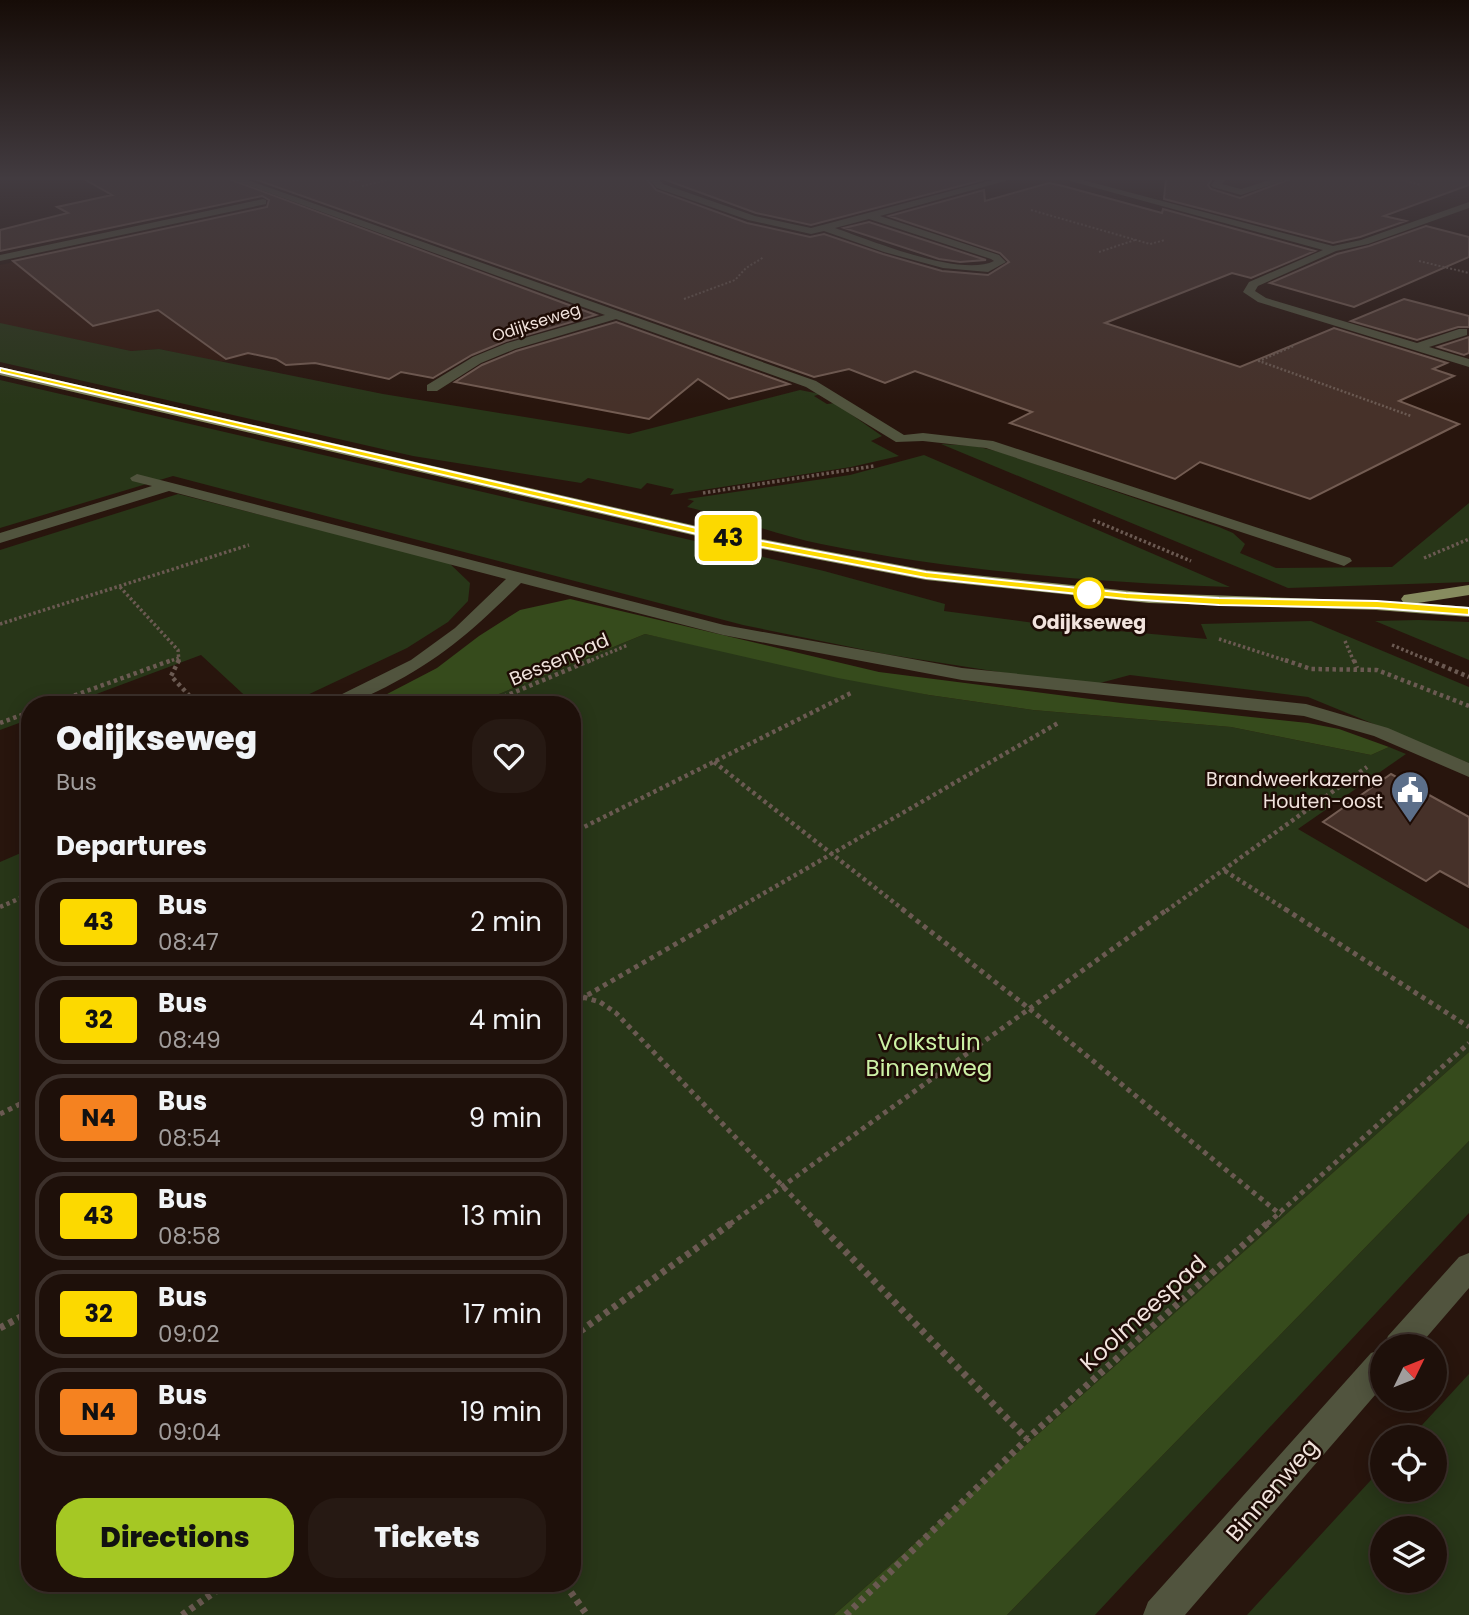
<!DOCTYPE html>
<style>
:root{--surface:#1e100a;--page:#261913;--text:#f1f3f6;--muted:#a19d9c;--line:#3c302b;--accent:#a5c824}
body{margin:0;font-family:Poppins,sans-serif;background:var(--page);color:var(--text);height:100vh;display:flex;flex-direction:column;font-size:26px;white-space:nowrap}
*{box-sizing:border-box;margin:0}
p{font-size:23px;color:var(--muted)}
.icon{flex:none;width:38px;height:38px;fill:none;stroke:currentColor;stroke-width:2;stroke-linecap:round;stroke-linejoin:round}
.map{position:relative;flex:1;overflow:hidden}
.details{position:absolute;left:21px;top:696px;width:560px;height:896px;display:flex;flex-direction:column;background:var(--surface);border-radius:28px;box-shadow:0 4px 18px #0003,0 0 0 2px var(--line)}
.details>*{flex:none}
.badge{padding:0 14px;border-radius:5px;font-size:24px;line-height:46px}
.needle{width:46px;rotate:47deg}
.tools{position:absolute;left:1370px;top:1334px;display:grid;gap:14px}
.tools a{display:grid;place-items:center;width:77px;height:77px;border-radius:50%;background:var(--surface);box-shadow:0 4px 18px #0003,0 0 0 2px var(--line);font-size:35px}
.map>.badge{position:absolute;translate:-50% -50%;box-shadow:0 0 0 4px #fff}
h2{padding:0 35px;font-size:26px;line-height:63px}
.round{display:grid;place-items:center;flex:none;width:74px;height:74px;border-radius:28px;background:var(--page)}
.overview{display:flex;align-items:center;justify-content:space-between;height:119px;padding:0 35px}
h1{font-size:33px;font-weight:800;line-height:52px}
.action{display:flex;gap:14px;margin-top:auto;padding:14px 35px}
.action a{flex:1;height:80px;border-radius:28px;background:var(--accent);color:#111;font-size:28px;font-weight:800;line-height:80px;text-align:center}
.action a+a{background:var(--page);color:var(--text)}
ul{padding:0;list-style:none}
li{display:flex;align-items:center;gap:21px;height:88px;margin:0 14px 10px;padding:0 21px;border:4px solid var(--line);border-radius:28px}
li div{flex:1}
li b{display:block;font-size:26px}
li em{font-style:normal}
li .badge{min-width:77px;font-weight:700;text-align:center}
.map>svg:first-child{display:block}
.built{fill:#32190f}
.green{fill:#283618;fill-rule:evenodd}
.forest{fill:#364b1c}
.building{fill:#463129;stroke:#735c52;stroke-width:2}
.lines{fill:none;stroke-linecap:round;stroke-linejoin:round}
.path-far5{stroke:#6b5a52;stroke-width:2;stroke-dasharray:2 2;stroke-linecap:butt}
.path-far4{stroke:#6b5a52;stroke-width:2.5;stroke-dasharray:2 2;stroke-linecap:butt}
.path-far3{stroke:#6b5a52;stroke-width:3.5;stroke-dasharray:2.5 2.5;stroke-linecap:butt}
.path-far2{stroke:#6b5a52;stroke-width:4.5;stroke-dasharray:3.5 3.5;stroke-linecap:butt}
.path-far1{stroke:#6b5a52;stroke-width:5;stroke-dasharray:4.5 4.5;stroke-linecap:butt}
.path{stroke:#6b5a52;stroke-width:7;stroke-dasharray:5 5;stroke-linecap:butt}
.minor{fill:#51543e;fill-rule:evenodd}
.major{fill:#878c5f;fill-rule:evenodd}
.line{fill:#fcd900;stroke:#fff;stroke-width:2}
.stop-dot{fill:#fff;stroke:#fcd900;stroke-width:3.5}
.labels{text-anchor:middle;stroke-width:5;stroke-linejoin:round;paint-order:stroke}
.far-street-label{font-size:16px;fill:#f1e3dd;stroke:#1e0c05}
.stop-label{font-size:19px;font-weight:bold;fill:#f1e3dd;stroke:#1e0c05}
.street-label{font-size:19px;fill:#f1e3dd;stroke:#1e0c05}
.poi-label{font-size:19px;fill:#f1e3dd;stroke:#1e0c05;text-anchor:end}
.near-park-label{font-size:23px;fill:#ccf1a5;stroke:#1e0c05}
.near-street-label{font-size:23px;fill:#f1e3dd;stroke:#1e0c05}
</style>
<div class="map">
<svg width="1469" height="1615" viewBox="0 0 1469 1615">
<rect width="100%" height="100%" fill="#28150d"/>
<!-- built -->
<path class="built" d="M 287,203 L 418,311 L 220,362 L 159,349 L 131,351 L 0,324 L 0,265 Z"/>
<!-- green -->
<path class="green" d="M 0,323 L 131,351 L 159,349 L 383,394 L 629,434 L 800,390 L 820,394 L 814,396 L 827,404 L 835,403 L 882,436 L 871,441 L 899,456 L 851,467 L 670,495 L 674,489 L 647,483 L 641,489 L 588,478 L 581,483 L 413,456 L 0,362 Z
M 0,380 L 824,571 L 945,604 L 944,611 L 1042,624 L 1207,639 L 1201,624 L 1311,621 L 1469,687 L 1469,763 L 1308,697 L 1130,675 L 1096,684 L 1031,677 L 885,654 L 743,625 L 173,476 L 0,528 Z
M 941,444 L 975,446 L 1000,452 L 1219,527 L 1233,533 L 1245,544 L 1240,553 L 1276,568 L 1392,567 L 1469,503 L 1469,582 L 1288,588 Z
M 924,455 L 1230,587 C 1093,582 955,571 821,544 C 776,535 732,517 687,507 L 694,501 L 687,499 L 850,475 Z
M 178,494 L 448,562 L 470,583 L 468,601 L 448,622 L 407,648 L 286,705 L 255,705 L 201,655 L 67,705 L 30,705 L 30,719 L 0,730 L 0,550 Z
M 1419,620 L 1469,622 L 1469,660 L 1375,621 Z
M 645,634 L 929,695 L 1033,710 L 1231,727 L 1371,755 L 1389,747 L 1406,754 L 1298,829 L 1469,929 L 1469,1052 L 834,1615 L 0,1615 L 0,862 L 30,849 L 30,1584 L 572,1584 L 572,705 L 472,705 Z
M 1469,1141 L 1469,1213 L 1095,1615 L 1007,1615 Z
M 1469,1374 L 1469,1615 L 1247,1615 L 1382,1468 L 1382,1489 L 1435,1489 L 1435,1437 L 1411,1437 ZM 1382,1528 L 1435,1528 L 1435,1580 L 1382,1580 Z"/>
<!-- forest -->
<path class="forest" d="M 570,599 L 879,672 L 1121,703 L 1308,723 L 1339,729 L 1389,747 L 1371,755 L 1231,727 L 1033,710 L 929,695 L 838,678 L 645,634 L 472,705 L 366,705 L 437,668 L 479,636 L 520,610 Z
M 1469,1052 L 1469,1141 L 1007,1615 L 834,1615 Z"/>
<!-- building -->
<path class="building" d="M 84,179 L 229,179 L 596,315 L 506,341 L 472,355 L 433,378 L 401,372 L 389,379 L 315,363 L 286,365 L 276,359 L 248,353 L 226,359 L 158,310 L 93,326 L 13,261 L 267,207 L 269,200 L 262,196 L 0,251 L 0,230 L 68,213 L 57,207 L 112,195 Z
M 254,179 L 647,179 L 656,190 L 747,223 L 810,237 L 824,234 L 883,254 L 942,271 L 988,275 L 1009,262 L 1000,253 L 889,216 L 984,190 L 985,201 L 1049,183 L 1063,186 L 1162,213 L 1163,209 L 1315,251 L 1251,278 L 1232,273 L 1105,323 L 1240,367 L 1334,328 L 1447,363 L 1433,369 L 1454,376 L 1399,401 L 1459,424 L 1310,499 L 1200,462 L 1175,479 L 1010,423 L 1032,412 L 915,371 L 885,383 L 849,369 L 814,377 Z
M 663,179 L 983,179 L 983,180 L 811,225 L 756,213 Z
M 1166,179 L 1212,179 L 1208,185 L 1211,189 L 1240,198 L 1290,179 L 1468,179 L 1469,185 L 1384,216 L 1406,221 L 1360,237 L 1333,243 L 1164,199 Z
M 869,222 L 986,260 L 960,262 L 939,259 L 844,228 Z
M 1426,226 L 1469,237 L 1469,257 L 1354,307 L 1270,283 L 1337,254 L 1369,246 Z
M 1404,299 L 1469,316 L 1469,327 L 1458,327 L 1417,340 L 1351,321 Z
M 616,322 L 789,384 L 729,399 L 698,379 L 649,419 L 455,382 L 482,365 L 516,351 Z
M 1469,337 L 1469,353 L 1464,355 L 1438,347 Z
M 1391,774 L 1469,817 L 1469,887 L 1440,871 L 1426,881 L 1323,822 Z"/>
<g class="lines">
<!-- path-far5 -->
<path class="path-far5" d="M 780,179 L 788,179
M 1398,179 L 1421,185
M 349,182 L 362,179
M 362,186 L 392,179
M 1031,210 L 1150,244 L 1165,240
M 1099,252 L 1135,240
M 1419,261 L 1469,273
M 684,299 L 735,280 L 746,268 L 764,257"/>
<!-- path-far4 -->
<path class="path-far4" d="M 1293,346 L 1259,361 L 1411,416"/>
<!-- path-far3 -->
<path class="path-far3" d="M 703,493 L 874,466
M 1093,520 L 1191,561
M 1424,558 L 1469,539
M 120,587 L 178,650 L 179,662
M 0,624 L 249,545
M 1219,639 L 1290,662
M 1345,641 L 1354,662
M 1392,645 L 1433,662
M 167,662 L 179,658
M 587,662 L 628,645"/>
<!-- path-far2 -->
<path class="path-far2" d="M 179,660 L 171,676 L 198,705
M 1285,660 L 1311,669 L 1377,670 L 1469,706
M 1354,660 L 1357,668
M 1429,660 L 1469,677
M 48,705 L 172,660
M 484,705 L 591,660
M 0,723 L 30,712
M 714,762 L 905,911
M 572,833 L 853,692
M 1225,871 L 1288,911
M 0,907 L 30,894
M 733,911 L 1058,723
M 1166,911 L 1367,767"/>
<!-- path-far1 -->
<path class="path-far1" d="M 902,909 L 1031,1010 L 1281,1215
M 1285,909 L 1469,1027
M 583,997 L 600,1002 L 616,1013 L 819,1224
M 572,1004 L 736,909
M 0,1114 L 30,1099
M 730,1224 L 1168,909
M 1267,1224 L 1469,1043"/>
<!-- path -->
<path class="path" d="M 817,1222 L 1027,1439
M 0,1328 L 30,1312
M 572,1337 L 733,1222
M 565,1584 L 587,1615
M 182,1615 L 226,1584
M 846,1615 L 1027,1439 L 1269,1222"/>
<!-- minor -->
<path class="minor" d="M 231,179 L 245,179 L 816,381 L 904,435 L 923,433 L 993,441 L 1350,558 L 1352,561 L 1344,566 L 1338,564 L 986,448 L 923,441 L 896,442 L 806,387 L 616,319 L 515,349 L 481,363 L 437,391 L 427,391 L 427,385 L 473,357 L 507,343 L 605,315 Z
M 649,179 L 659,179 L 663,184 L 755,216 L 811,228 L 996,179 L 1012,179 L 880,216 L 999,255 L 1006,262 L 988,272 L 943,268 L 884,252 L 824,231 L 811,234 L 748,220 L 657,188 ZM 869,219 L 991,259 L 994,261 C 961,278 870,240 835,228 Z
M 1063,179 L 1079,179 L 1333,246 L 1361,240 L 1469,202 L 1469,208 L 1368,244 L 1336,251 L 1258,286 L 1255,291 L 1266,298 L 1417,343 L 1459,329 L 1467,329 L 1467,335 L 1429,347 L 1469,359 L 1469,367 L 1258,302 L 1243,292 L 1249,282 L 1323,250 Z
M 1216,179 L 1226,179 L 1222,184 L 1241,189 L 1273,179 L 1288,179 L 1241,195 L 1213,187 L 1211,185 Z
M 263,199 L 266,200 L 266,204 L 0,261 L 0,255 Z
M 137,474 L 724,625 L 962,668 L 1306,704 L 1388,728 L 1469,763 L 1469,777 L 1374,736 L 1304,716 L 962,680 L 723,635 L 521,583 C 475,628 444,657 386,687 C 363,698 352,705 326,705 L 328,701 L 411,660 L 455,628 L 506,579 L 169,491 L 0,543 L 0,533 L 152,486 L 132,481 L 130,478 Z
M 1469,1253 L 1469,1288 L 1419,1346 L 1384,1346 L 1388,1336 L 1459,1257 Z
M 1382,1349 L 1382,1387 L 1185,1615 L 1143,1615 L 1148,1602 L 1371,1353 Z"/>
<!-- major -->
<path class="major" d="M 0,367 L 714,530 L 926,570 L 1149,593 L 1403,602 L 1401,599 L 1404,595 L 1469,585 L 1469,595 L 1418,603 L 1469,607 L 1469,617 L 1376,610 L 1149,603 L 926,580 L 714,540 L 0,375 Z"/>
</g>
<!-- sky -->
<linearGradient id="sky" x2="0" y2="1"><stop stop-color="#160c07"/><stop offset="0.44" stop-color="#423b40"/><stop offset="1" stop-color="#423b40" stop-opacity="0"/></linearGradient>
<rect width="1469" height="405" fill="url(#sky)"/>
<!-- line -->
<path class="line" d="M 0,368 L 714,532 L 926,572 L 1126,593 L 1219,598 L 1377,601 L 1469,608 L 1469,615 L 1377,608 L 1219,605 L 1126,599 L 926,578 L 714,538 L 0,372 Z"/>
<!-- icons -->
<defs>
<symbol id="civic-pin" viewBox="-11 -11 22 30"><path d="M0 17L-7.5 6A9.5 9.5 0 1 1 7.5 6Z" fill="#5c6f8a" stroke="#1e0c05"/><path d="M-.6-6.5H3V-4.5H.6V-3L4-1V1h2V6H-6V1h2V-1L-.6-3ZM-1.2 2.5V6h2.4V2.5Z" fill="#fff"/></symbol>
</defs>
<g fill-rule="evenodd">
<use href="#civic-pin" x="1388" y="768" width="44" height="60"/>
</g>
<!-- markers -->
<circle class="stop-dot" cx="1089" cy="593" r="14"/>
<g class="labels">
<!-- far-street labels -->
<g class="far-street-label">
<text transform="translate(536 322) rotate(-18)" y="6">Odijkseweg</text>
</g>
<!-- stop labels -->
<g class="stop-label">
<text x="1089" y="629">Odijkseweg</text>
</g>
<!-- street labels -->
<g class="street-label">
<text transform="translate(559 659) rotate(-23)" y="7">Bessenpad</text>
</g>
<!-- poi labels -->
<g class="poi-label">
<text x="1383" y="786">Brandweerkazerne<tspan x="1383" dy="22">Houten-oost</tspan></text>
</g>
<!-- near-park labels -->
<g class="near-park-label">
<text x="929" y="1050">Volkstuin<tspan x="929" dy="26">Binnenweg</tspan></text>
</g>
<!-- near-street labels -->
<g class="near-street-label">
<text transform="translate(1143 1313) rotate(-42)" y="8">Koolmeespad</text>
<text transform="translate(1272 1490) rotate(-49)" y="8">Binnenweg</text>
</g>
</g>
</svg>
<div class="tools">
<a><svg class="needle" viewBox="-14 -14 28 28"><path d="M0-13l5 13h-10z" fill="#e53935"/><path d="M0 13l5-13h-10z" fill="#a19d9c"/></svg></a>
<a><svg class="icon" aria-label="locate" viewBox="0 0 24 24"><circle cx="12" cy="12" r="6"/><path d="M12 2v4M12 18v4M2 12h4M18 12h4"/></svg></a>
<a><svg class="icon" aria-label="layers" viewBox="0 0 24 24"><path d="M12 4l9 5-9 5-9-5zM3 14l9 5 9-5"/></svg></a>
</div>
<b class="badge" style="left:728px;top:538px;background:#fcd900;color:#111">43</b>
<section class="details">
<div class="overview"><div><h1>Odijkseweg</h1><p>Bus</p></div><a class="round"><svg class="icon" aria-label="heart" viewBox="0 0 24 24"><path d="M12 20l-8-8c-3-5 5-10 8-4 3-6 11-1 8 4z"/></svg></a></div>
<h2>Departures</h2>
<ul>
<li><span class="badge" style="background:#fcd900;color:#111">43</span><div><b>Bus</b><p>08:47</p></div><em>2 min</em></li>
<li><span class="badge" style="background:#fcd900;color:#111">32</span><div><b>Bus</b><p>08:49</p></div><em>4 min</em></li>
<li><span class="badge" style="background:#f58220;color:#111">N4</span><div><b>Bus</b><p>08:54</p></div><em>9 min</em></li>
<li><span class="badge" style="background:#fcd900;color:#111">43</span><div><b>Bus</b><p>08:58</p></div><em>13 min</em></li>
<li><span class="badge" style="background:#fcd900;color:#111">32</span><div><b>Bus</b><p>09:02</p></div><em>17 min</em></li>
<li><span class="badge" style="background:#f58220;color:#111">N4</span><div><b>Bus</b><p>09:04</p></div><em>19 min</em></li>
</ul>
<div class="action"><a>Directions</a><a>Tickets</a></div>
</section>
</div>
